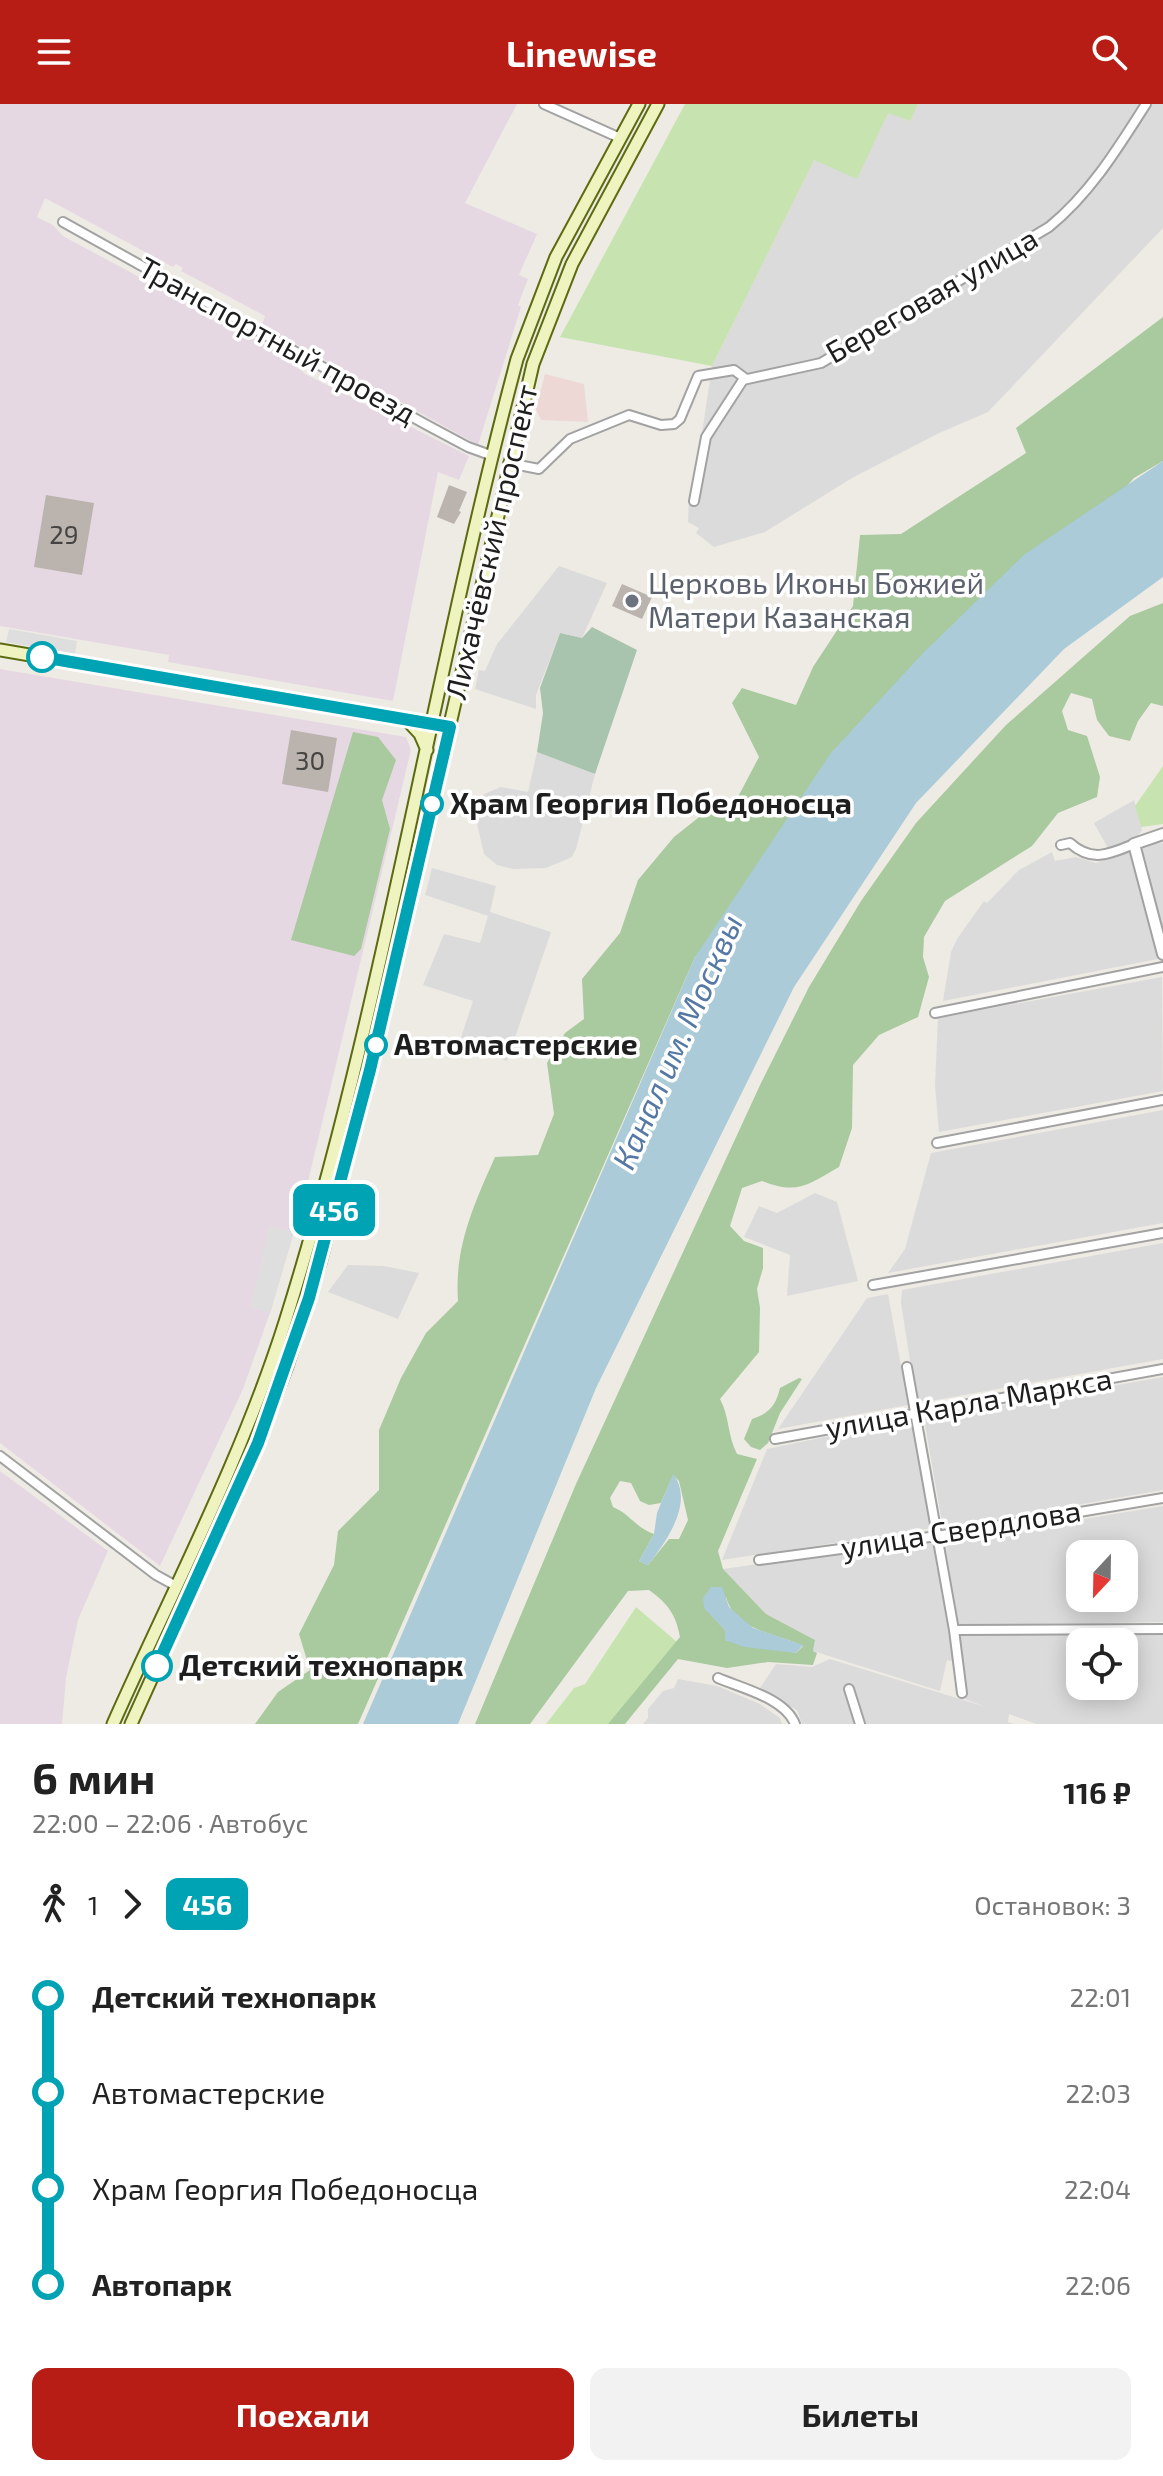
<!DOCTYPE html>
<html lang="ru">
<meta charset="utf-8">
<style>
:root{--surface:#fff;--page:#f2f2f2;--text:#222;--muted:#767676;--accent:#b71c15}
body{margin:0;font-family:"Exo 2",sans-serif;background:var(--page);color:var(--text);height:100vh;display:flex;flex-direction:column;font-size:30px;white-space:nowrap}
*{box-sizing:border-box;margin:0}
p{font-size:26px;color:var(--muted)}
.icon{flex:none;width:44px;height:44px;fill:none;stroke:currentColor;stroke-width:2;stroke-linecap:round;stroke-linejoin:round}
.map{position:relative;height:1620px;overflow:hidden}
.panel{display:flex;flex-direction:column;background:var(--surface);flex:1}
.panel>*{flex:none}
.badge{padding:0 16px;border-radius:12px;font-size:28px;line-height:52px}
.needle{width:52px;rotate:202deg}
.controls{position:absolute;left:1066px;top:1436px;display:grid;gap:16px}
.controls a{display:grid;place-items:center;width:72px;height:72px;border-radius:16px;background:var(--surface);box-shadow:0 4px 20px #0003;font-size:40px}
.map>.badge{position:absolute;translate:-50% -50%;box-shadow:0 0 0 4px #fff}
.legs{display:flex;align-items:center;gap:12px;height:88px;padding:0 32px;font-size:26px}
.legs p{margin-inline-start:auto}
.head{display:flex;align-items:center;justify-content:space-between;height:136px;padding:0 32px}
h1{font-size:44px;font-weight:700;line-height:60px}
.cta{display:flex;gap:16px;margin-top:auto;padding:16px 32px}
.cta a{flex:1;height:92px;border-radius:16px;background:var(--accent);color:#fff;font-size:32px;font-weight:700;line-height:92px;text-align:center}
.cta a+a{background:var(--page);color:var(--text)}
ul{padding:0 32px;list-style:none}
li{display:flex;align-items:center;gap:28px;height:96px;font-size:30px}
li i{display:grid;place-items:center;width:12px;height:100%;margin:0 10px;background:currentColor}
li i::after{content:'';width:20px;height:20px;margin:-10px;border:6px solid;border-radius:50%;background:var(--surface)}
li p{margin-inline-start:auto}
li:first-child i{background:linear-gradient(#0000 50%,currentColor 0)}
li:last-child i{background:linear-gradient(currentColor 50%,#0000 0)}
header{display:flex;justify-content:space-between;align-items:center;height:104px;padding:0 32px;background:var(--accent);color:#fff;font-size:36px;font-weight:700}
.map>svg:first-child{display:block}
.residential{fill:#dcdbdb;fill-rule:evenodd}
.commercial{fill:#edd8d6}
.industrial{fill:#e6d8e3}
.grass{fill:#c7e3b0}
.forest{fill:#a9c99e;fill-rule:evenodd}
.cemetery{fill:#a9c4ae}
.parking{fill:#dedede}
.water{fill:#aacbd7}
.building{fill:#bbb4ae}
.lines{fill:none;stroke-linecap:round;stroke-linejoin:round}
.minor-casing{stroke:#a2a2a2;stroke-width:12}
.tertiary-casing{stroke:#a2a2a2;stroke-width:14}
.secondary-casing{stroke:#5c6a10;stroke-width:15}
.minor{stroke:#fff;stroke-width:8}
.tertiary{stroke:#fff;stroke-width:10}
.secondary{stroke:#eef3bf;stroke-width:11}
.line-1-casing{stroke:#fff;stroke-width:18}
.line-1{stroke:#00a3b4;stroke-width:12}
.worship-dot{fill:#6b7280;stroke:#fff;stroke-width:3}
.stop-1-dot{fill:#fff;stroke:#00a3b4;stroke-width:4}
.labels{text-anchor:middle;stroke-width:7;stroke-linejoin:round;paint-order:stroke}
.number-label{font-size:26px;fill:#454442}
.street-label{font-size:30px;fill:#1e1e1e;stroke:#fff}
.worship-label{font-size:30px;fill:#5b616d;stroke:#fff;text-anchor:start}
.stop-label{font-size:30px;font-weight:bold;fill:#1e1e1e;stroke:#fff;text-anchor:start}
.water-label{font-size:32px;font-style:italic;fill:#5579a4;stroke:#fff}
</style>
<header><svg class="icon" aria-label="menu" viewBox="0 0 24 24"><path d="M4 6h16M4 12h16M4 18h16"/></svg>Linewise<svg class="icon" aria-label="search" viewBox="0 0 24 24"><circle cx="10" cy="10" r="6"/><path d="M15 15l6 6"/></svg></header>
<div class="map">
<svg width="1163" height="1620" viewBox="0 0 1163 1620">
<rect width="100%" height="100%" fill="#eeebe5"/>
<!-- residential -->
<path class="residential" d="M 918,0 L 1163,0 L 1163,124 L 988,308 L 937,330 L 852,374 L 765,428 L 714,443 L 696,429 L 699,424 L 688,418 L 689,391 L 693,390 L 712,262 L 814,55 L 889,8 L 909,17 Z
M 559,462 L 607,479 L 582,534 L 560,529 L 536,591 L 536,605 L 475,585 L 479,566 L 485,567 L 497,540 Z
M 537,648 L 595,670 L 576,745 L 572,753 L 546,764 L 513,765 L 497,761 L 484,750 L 476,715 L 484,690 L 501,683 L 528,688 Z
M 1134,696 L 1142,726 L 1136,734 L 1109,746 L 1094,719 Z
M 1163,739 L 1163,832 L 1138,742 Z
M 1132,744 L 1158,855 L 943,897 L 951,848 L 957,835 L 984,797 L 987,799 L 1019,766 L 1052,748 L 1055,757 L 1076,753 L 1096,759 Z
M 432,764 L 496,782 L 490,808 L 551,828 L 507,957 L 459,940 L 473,897 L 423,881 L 444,830 L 480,839 L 488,812 L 425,791 Z
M 1162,873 L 1163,987 L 939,1028 L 935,981 L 938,914 Z
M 1163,1006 L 1163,1119 L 888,1169 L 905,1145 L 931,1049 Z
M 815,1089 L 837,1098 L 858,1177 L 787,1192 L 790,1151 L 744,1133 L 759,1102 L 777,1109 Z
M 1163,1139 L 1163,1255 L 925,1298 L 916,1295 L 901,1199 L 902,1186 Z
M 348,1161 L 384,1162 L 419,1169 L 398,1215 L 328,1188 Z
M 888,1190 L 908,1301 L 778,1325 L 867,1194 Z
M 1163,1273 L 1163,1386 L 943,1424 L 924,1315 Z
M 916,1314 L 932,1424 L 722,1456 L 767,1345 Z
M 1163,1402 L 1163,1518 L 957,1521 L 944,1438 ZM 1080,1450 L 1124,1450 L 1124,1494 L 1080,1494 Z
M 935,1435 L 939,1457 L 936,1464 L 940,1464 L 954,1553 L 951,1557 L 947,1556 L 940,1587 L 813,1547 L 815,1536 L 766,1510 L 723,1465 Z
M 960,1529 L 1163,1531 L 1163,1620 L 1036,1620 L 1009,1610 L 1008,1618 L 1014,1620 L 802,1620 L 797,1606 L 758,1587 L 776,1560 L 812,1563 L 830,1555 L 986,1603 L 965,1595 ZM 1080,1538 L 1124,1538 L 1124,1582 L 1080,1582 Z
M 678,1575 L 717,1582 L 760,1600 L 780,1614 L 782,1620 L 643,1620 L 648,1614 L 648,1605 L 663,1587 L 674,1584 Z"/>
<!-- commercial -->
<path class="commercial" d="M 545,270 L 584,280 L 588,318 L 541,316 L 536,305 Z"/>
<!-- industrial -->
<path class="industrial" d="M 0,0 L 517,0 L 465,99 L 537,130 L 519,171 L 528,175 L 518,201 L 521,203 L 478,341 L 262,221 L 265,212 L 181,167 L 183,164 L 176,160 L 173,163 L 45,94 L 37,113 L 53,121 L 63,132 L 290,254 L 305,270 L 469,352 L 459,376 L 438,368 L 393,597 L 168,558 L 169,551 L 0,522 Z
M 0,565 L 406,633 L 411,646 L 307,1082 L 271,1206 L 243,1285 L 160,1462 L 0,1339 Z
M 0,1367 L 108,1447 L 78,1516 L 66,1574 L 62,1620 L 0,1620 Z"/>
<!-- grass -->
<path class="grass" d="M 685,0 L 918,0 L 910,17 L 888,9 L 857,75 L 814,56 L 712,262 L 560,233 Z
M 1163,662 L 1163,720 L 1141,723 L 1135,702 Z
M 636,1503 L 677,1538 L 621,1620 L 546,1620 L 574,1584 L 585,1580 Z"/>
<!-- forest -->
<path class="forest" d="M 1163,213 L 1163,357 L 1134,374 L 695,853 L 358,1620 L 255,1620 L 278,1588 L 310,1566 L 299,1530 L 334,1461 L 338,1427 L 379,1386 L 379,1326 L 401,1274 L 426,1229 L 458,1197 C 454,1144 474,1100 495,1053 L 538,1051 L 554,1010 L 547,959 L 565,929 L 584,915 L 582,875 L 620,829 L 638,776 L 674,733 L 703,710 L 739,691 L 759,653 L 732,599 L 742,584 L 796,601 L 813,563 L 853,502 L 860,431 L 901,430 L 1026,349 L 1016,324 Z
M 1163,499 L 1163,602 L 1151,599 L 1138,617 L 1130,637 L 1109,632 L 1097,616 L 1092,595 L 1071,589 L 1062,607 L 1068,626 L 1087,632 L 1100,673 L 1097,693 L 1058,709 L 1032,742 L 945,797 L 924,833 L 923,853 L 929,873 L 918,913 L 879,931 L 853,961 L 852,1024 L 839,1063 C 808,1081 797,1091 762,1077 L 742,1084 L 730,1122 L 744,1137 L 763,1144 L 763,1164 L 757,1185 L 760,1204 L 759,1248 L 720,1295 C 730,1314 727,1330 737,1350 L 757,1355 L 718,1447 L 723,1465 L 766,1510 L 815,1536 L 813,1547 L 817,1549 L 813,1561 L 768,1558 L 727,1564 L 678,1555 L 625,1620 L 608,1620 L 680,1533 C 676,1510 667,1499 649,1486 L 628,1487 L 530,1620 L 475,1620 L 576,1380 L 761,979 L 809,883 L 861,797 L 916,719 L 1006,621 L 1130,512 ZM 673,1371 L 679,1377 L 688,1416 L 679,1435 L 669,1435 L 648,1461 L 639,1457 L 654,1430 C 636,1424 630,1410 613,1403 L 610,1394 L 620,1377 L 631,1379 L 640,1397 L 649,1401 L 661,1399 ZM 726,1493 C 735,1527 776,1529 803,1542 L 796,1549 L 725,1536 L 725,1526 L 711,1511 Z
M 353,628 L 378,633 L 396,656 L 382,696 L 390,725 L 361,845 L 354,852 L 291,836 Z
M 799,1274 L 802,1275 L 780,1309 L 768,1339 L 760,1346 L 751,1343 L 744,1335 L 752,1315 C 769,1310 776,1301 780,1284 Z"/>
<!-- cemetery -->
<path class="cemetery" d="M 592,523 L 637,546 L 595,670 L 537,648 L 543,609 L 540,584 L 560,529 L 582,534 Z"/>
<!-- parking -->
<path class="parking" d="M 9,525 L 77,537 L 75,550 L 6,538 Z
M 269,1122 L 294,1128 L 271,1206 L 265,1208 L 251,1203 Z"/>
<!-- water -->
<path class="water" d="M 1163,357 L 1163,473 L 1064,545 L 916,699 L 794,883 L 596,1284 L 458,1620 L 363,1620 L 695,853 L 830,650 L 923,549 L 1025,450 Z
M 673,1370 C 695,1398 666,1438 648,1461 L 639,1457 L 654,1430 L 657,1409 Z
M 711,1483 L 722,1483 L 729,1503 L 753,1524 L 803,1541 L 796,1549 L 744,1543 L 725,1536 L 725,1526 L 704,1504 L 703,1494 Z"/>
<!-- building -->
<path class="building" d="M 449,381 L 467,388 L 459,407 L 461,408 L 454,420 L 437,413 Z
M 46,391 L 94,399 L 82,471 L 34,463 Z
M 622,480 L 652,493 L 642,515 L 612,502 Z
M 291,626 L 337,634 L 328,688 L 282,680 Z"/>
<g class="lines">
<defs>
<path id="minor" d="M 544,0 L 620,34
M 63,118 L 425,320 L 468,343 L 493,352
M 508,359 L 539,365 L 570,335 L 629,311 L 661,321 L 674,320 L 680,315 L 698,272 L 734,266 L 746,275
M 694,397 L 706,333 L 743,276 L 821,259 L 1049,123 C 1090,90 1118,44 1146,0
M 1061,741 L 1070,739 C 1092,759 1110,750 1134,740
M 935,909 L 1163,863
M 937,1039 L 1163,996
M 873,1181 L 1163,1129
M 907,1263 L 954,1526 L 962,1589
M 775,1335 L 1163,1265
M 0,1352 L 156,1471 L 176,1482
M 759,1456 L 937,1432 L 1163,1394
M 954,1526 L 1163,1525
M 718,1574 C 741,1584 785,1594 795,1620
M 849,1585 L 860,1620"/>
<path id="tertiary" d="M 1163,730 L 1134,740 L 1163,850"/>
<path id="secondary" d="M 0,546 L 450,623
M 406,615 L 420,630 L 427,646
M 113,1620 C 172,1487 241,1357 285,1218 C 384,903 432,573 517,255 L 556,153 L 639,0
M 131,1620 L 258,1339 L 287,1262 L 320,1159 L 376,941 L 533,260 L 572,160 L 658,0"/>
</defs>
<!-- minor casing -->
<use href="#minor" class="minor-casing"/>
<!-- tertiary casing -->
<use href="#tertiary" class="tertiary-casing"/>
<!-- secondary casing -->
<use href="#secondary" class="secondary-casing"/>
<!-- minor -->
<use href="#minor" class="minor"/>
<!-- tertiary -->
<use href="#tertiary" class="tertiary"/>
<!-- secondary -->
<use href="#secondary" class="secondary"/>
</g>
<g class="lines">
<defs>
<path id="line-1" d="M 42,553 L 450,623 L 370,966 L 309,1194 L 258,1339 L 157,1562"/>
</defs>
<!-- line-1 casing -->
<use href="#line-1" class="line-1-casing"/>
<!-- line-1 -->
<use href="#line-1" class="line-1"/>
</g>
<!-- markers -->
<circle class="worship-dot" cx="632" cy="497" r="8"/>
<g class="stop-1-dot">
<circle cx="42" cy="553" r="14"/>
<circle cx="432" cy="700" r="10"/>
<circle cx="376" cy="941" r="10"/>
<circle cx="157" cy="1562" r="14"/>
</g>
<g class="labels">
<!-- number labels -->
<g class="number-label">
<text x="64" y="440">29</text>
<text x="310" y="666">30</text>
</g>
<!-- street labels -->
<g class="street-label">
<text transform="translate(932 192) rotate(-30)" y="10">Береговая улица</text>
<text transform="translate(277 237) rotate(29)" y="10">Транспортный проезд</text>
<text transform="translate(492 438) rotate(-77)" y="10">Лихачёвский проспект</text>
<text transform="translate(969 1300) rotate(-10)" y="10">улица Карла Маркса</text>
<text transform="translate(961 1426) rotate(-9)" y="10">улица Свердлова</text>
</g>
<!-- worship labels -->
<g class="worship-label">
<text x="648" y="490">Церковь Иконы Божией<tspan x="648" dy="34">Матери Казанская</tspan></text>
</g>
<!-- stop labels -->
<g class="stop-label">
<text x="450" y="710">Храм Георгия Победоносца</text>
<text x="394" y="951">Автомастерские</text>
<text x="179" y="1572">Детский технопарк</text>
</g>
<!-- water labels -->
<g class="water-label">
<text transform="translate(678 938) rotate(-66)" y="11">Канал им. Москвы</text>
</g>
</g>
</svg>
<div class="controls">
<a><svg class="needle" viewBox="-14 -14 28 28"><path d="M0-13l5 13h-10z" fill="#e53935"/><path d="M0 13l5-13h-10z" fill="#767676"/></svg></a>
<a><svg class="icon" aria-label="locate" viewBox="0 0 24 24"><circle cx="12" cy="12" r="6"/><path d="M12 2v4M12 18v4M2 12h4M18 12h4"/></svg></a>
</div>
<b class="badge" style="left:334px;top:1106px;background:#00a3b4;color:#fff">456</b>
</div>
<section class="panel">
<div class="head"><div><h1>6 мин</h1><p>22:00 – 22:06 · Автобус</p></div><b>116 ₽</b></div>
<div class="legs"><svg class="icon" aria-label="walk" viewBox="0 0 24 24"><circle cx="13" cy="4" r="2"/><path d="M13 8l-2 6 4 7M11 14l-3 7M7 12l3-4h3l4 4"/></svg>1<svg class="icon" aria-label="forward" viewBox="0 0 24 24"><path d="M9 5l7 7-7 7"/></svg><b class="badge" style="background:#00a3b4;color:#fff">456</b><p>Остановок: 3</p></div>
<ul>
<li><i style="color:#00a3b4"></i><b>Детский технопарк</b><p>22:01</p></li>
<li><i style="color:#00a3b4"></i><span>Автомастерские</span><p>22:03</p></li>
<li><i style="color:#00a3b4"></i><span>Храм Георгия Победоносца</span><p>22:04</p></li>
<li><i style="color:#00a3b4"></i><b>Автопарк</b><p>22:06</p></li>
</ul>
<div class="cta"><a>Поехали</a><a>Билеты</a></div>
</section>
